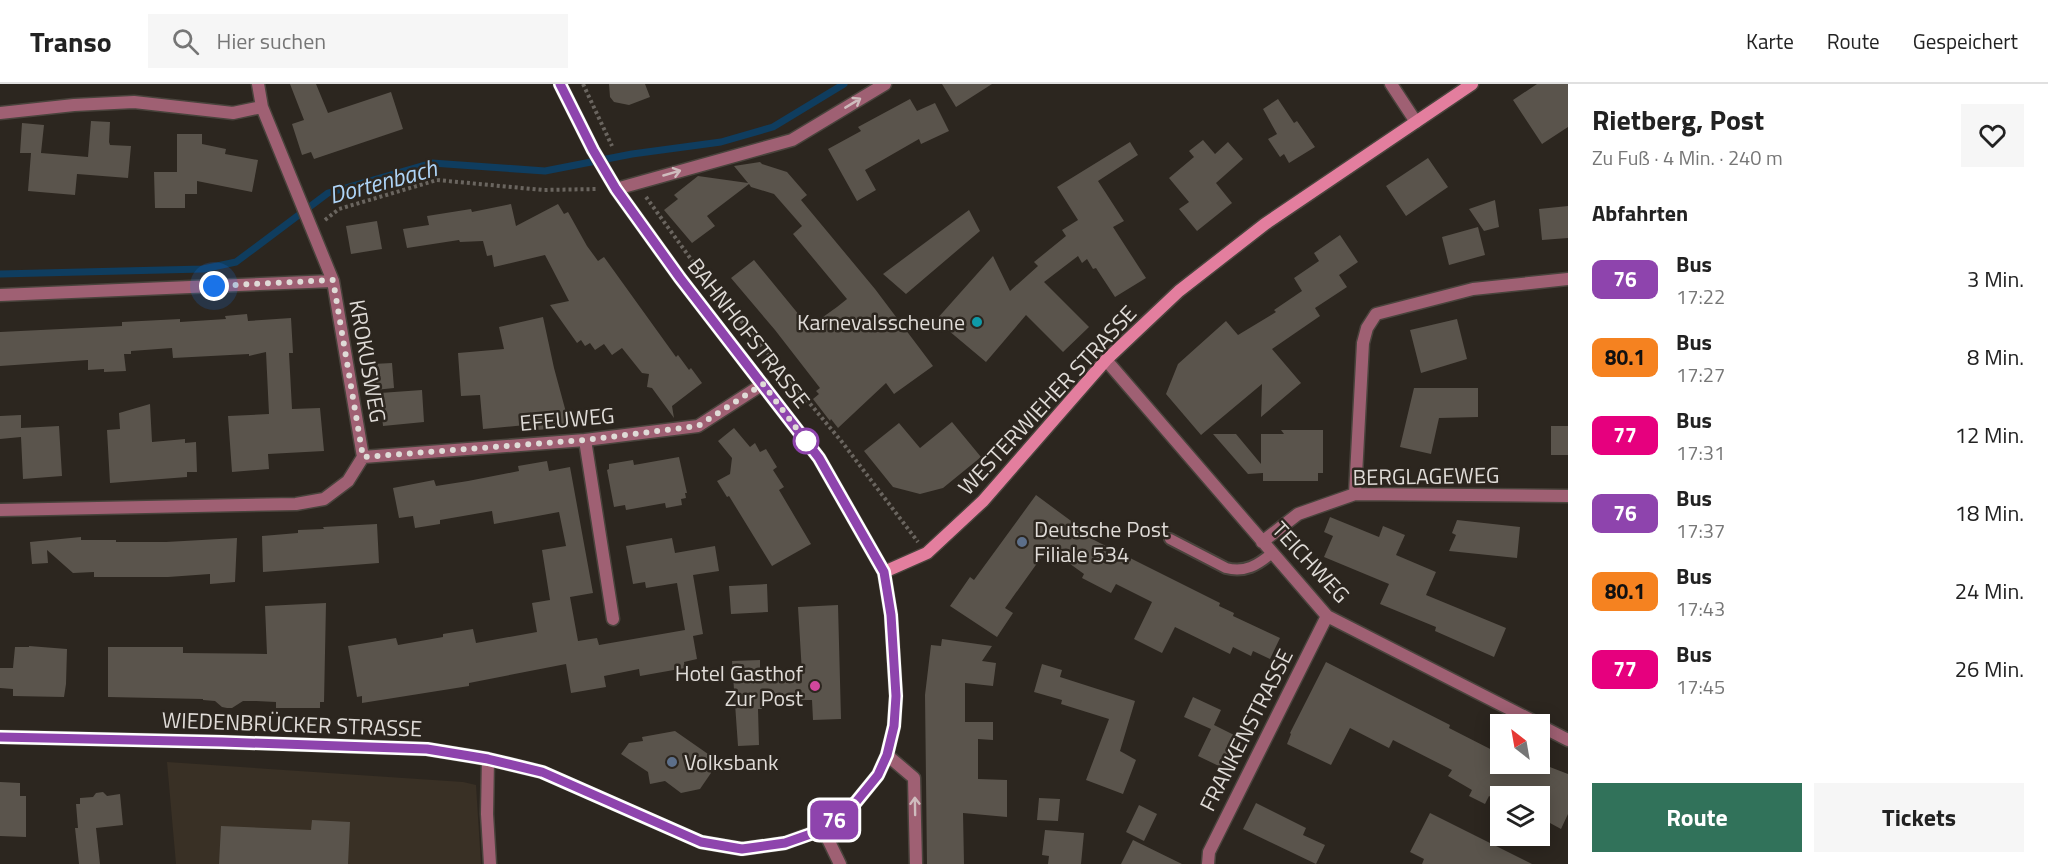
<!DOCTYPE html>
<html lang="de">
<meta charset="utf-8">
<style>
:root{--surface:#fff;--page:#f6f6f6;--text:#222;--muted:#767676;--line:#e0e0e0;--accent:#31725a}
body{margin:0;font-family:"Titillium Web",sans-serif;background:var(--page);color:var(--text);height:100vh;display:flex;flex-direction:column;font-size:22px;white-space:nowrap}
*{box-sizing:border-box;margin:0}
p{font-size:20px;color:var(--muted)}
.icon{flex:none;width:33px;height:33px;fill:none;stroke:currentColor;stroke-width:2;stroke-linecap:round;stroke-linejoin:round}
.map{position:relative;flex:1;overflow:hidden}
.details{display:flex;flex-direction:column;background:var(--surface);width:480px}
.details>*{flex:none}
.badge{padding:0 12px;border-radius:9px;font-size:21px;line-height:39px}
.needle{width:39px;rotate:329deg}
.controls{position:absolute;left:1490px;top:630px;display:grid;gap:12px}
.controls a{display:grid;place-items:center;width:60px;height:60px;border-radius:0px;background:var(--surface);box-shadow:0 3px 15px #0003;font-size:30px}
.you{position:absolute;width:30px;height:30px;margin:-15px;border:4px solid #fff;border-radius:50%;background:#1a73e8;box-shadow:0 0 0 9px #1a73e833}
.map>.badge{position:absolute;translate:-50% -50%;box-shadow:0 0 0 3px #fff}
h2{padding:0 24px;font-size:22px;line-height:54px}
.round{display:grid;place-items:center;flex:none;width:63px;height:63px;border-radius:0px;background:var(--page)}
.head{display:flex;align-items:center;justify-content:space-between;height:102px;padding:0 24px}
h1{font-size:28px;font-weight:700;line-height:45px}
.primary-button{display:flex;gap:12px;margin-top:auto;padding:12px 24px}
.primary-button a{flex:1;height:69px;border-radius:0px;background:var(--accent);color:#fff;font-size:24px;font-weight:700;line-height:69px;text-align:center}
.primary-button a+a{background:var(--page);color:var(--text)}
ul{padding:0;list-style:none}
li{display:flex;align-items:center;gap:18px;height:78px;padding:0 24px}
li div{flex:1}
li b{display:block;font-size:22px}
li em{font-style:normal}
li .badge{min-width:66px;font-weight:700;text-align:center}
header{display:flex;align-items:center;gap:36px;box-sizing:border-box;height:84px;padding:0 30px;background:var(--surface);border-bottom:2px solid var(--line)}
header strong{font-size:28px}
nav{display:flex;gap:33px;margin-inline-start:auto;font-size:21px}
.search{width:420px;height:54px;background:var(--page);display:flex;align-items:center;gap:15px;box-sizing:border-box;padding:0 21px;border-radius:0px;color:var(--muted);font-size:22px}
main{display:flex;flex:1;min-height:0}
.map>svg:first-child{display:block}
.built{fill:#393025}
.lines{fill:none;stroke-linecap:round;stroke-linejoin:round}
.stream{stroke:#0f3d5f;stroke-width:7}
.building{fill:#5a544c}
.service-casing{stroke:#49433c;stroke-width:14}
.minor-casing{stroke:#49433c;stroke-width:15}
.tertiary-casing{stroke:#49433c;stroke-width:15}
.secondary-casing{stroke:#49433c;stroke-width:15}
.path{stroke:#6a655f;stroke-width:4;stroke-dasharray:3 3;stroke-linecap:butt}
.service{stroke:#9f6073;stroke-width:10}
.minor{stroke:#9f6073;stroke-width:12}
.tertiary{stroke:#9f6073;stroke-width:12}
.secondary{stroke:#e37e9e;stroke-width:12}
.oneway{stroke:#cfbcbe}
.line-casing{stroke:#fff;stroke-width:14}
.line{stroke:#8e44ad;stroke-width:9}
.walk{stroke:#dfdbd7;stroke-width:6;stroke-dasharray:0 10.8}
.culture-dot{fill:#0f9aa8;stroke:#2c261f;stroke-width:2}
.stop-dot{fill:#fff;stroke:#8e44ad;stroke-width:3}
.service-dot{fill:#5c6f8a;stroke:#2c261f;stroke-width:2}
.hotel-dot{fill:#d1479c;stroke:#2c261f;stroke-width:2}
.labels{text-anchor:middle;stroke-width:5;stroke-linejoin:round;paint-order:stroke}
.poi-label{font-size:22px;fill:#dfdbd7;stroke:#2c261f;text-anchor:end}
.street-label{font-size:22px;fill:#dfdbd7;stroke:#2c261f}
.water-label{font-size:24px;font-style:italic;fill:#aed4f7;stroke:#2c261f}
</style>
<header>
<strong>Transo</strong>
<div class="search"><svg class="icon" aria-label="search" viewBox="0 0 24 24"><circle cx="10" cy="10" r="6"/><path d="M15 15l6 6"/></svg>Hier suchen</div>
<nav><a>Karte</a><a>Route</a><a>Gespeichert</a></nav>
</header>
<main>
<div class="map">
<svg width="1568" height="780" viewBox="0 0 1568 780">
<rect width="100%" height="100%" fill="#2c261f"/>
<!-- built -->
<path class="built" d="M 167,678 L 463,698 L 476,701 L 481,780 L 176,780 Z"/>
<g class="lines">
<!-- stream -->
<path class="stream" d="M 0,190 L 203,185 L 236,178 L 328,109 L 432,79 L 545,87 L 632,70 L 721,58 L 773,43 L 844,0"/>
</g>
<!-- building -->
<path class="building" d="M 290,0 L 316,0 L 328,29 L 391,8 L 403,45 L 314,75 L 311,68 L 302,71 L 292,40 L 304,36 Z
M 609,0 L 645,0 L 650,13 L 629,21 L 614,18 L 610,13 Z
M 942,0 L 992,0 L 956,23 Z
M 1537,0 L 1568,0 L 1568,43 L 1542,60 L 1513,16 Z
M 910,15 L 917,27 L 935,19 L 949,47 L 921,60 L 919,55 L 865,86 L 876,106 L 857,117 L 828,65 L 861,47 L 858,43 Z
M 1278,15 L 1294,39 L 1297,37 L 1315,63 L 1289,79 L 1284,70 L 1280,73 L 1268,55 L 1277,50 L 1263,25 Z
M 91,37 L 110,38 L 109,58 L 110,61 L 131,62 L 128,94 L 77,90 L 75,111 L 28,107 L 31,69 L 20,69 L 22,39 L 44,41 L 41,69 L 88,73 Z
M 177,50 L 202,50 L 202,60 L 226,65 L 225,70 L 258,76 L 252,108 L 197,97 L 197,110 L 185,110 L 185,124 L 155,124 L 154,88 L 177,88 Z
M 1203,56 L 1215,70 L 1228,58 L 1243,75 L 1216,99 L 1232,119 L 1197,147 L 1179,125 L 1189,118 L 1169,94 L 1194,73 L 1189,67 Z
M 1130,58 L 1138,71 L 1098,97 L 1124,137 L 1113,143 L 1146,194 L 1115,213 L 1096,184 L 1093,185 L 1087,175 L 1082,179 L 1078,172 L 1044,198 L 1089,243 L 1063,268 L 1026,231 L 986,278 L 936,236 L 993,172 L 1010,207 L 1038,182 L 1034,178 L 1066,152 L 1062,146 L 1078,136 L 1057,103 Z
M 1428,74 L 1448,103 L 1406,132 L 1386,102 Z
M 760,78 L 762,80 L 787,88 L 807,111 L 801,116 L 875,205 L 933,282 L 894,310 L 886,299 L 838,344 L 831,335 L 830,337 L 813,315 L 819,310 L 816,307 L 820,304 L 775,246 L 731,194 L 754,176 L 809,243 L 837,223 L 847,215 L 793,150 L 802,142 L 774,110 L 751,103 L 749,100 L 707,132 L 715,142 L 692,159 L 664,126 L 678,115 L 674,111 L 698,92 L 748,99 L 734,82 Z
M 1495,116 L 1499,143 L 1484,147 L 1469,125 Z
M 511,120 L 516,142 L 558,120 L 564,130 L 568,128 L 587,162 L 598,177 L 604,173 L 676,273 L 678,271 L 689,286 L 691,284 L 702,299 L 672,322 L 674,334 L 652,304 L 647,303 L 649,290 L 642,289 L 622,264 L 612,271 L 604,260 L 595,266 L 590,259 L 585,262 L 581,256 L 577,259 L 550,221 L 569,217 L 545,171 L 494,183 L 492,171 L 487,172 L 483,157 L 460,158 L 459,156 L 407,164 L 403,145 L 429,141 L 427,132 L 471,125 L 472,128 Z
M 1568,122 L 1568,154 L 1542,156 L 1539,125 Z
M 969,126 L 980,147 L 906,210 L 883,190 Z
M 377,137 L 382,165 L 351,170 L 346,142 Z
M 1478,143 L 1485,171 L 1449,181 L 1442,153 Z
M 1340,151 L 1358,178 L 1339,191 L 1347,203 L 1315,224 L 1320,232 L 1272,265 L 1301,299 L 1261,333 L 1262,300 L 1201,351 L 1166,310 L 1178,280 L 1226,237 L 1238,251 L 1276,228 L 1274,226 L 1302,207 L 1294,194 L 1319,177 L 1314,169 Z
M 247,230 L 248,237 L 291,234 L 293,269 L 289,269 L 292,325 L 320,324 L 324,367 L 268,370 L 269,385 L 232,388 L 228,332 L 269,330 L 266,268 L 249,272 L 249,270 L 173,274 L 172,264 L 131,267 L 131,270 L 124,270 L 126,287 L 104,288 L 104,285 L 88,286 L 88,276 L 0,282 L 0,248 L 122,242 L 122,238 L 180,235 L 180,238 L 226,235 L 225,232 Z
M 543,233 L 554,284 L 570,343 L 537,346 L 536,340 L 483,345 L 480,311 L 461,312 L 458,269 L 504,265 L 499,243 Z
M 1457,235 L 1467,275 L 1421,289 L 1410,246 Z
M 392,279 L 394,304 L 375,306 L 373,280 Z
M 1414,304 L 1478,304 L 1478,333 L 1439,334 L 1431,370 L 1400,363 Z
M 422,306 L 424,338 L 383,342 L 380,309 Z
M 150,320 L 152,358 L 185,355 L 185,359 L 196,358 L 197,388 L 187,388 L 187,393 L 110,399 L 107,346 L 120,345 L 119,329 Z
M 21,331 L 21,344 L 59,342 L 62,392 L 23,395 L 21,353 L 0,355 L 0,332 Z
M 952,338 L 981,373 L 943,404 L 920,410 L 893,403 L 864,367 L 899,339 L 920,364 Z
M 1551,342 L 1568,342 L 1568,371 L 1551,371 Z
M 734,344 L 750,363 L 755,359 L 760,368 L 766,365 L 777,383 L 773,386 L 784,403 L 779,406 L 811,460 L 772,482 L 729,412 L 727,413 L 717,397 L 730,390 L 732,374 L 718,357 Z
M 1281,346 L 1323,346 L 1323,389 L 1318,389 L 1318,397 L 1263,397 L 1263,389 L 1248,390 L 1213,350 L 1236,350 L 1261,380 L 1261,350 L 1284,350 Z
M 679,373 L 687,409 L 685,409 L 686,414 L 681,415 L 682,421 L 666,424 L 665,419 L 626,426 L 625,421 L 614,423 L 607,386 L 609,385 L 609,380 L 633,376 L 634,381 Z
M 547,377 L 549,387 L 570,383 L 593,509 L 570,513 L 578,557 L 597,554 L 599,561 L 685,546 L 677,499 L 646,504 L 645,498 L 633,500 L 626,462 L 672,454 L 675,469 L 715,462 L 719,487 L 693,491 L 703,550 L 693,552 L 697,575 L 684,578 L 685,584 L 640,592 L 639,585 L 604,592 L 606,603 L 571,609 L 566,580 L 469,599 L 469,602 L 362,619 L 362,612 L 357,613 L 348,562 L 396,554 L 398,561 L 443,553 L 443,550 L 473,545 L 476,559 L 537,548 L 532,519 L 550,516 L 542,466 L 566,462 L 559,428 L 494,440 L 492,427 L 440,436 L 440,440 L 415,444 L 413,432 L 399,434 L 393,404 L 434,396 L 436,402 L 468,397 L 519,387 L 518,382 Z
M 1036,411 L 1086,448 L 1084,451 L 1220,519 L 1219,522 L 1234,529 L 1233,532 L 1280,554 L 1270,575 L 1253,567 L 1251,572 L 1233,563 L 1230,570 L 1175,543 L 1162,569 L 1134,555 L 1152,518 L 1116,500 L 1111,509 L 1082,494 L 1084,490 L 1048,464 L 1005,524 L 1013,529 L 997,553 L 950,522 L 970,493 L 974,496 Z
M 1330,433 L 1379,453 L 1383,442 L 1405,451 L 1396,471 L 1436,488 L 1426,511 L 1506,544 L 1494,573 L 1435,547 L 1436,543 L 1380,520 L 1389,500 L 1324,473 L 1333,452 L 1324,448 Z
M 1457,436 L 1520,443 L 1517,474 L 1449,467 L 1456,451 L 1452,449 Z
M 377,440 L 379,479 L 263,488 L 262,452 L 298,449 L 298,446 L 324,445 L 323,443 Z
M 81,453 L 81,456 L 116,456 L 116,458 L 166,458 L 237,454 L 235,498 L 210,500 L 210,490 L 168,493 L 94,493 L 94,488 L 73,489 L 47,466 L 48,479 L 32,480 L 30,458 Z
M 767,500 L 768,528 L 731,530 L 729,502 Z
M 326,519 L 324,618 L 320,618 L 320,624 L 276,624 L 276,618 L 256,617 L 243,617 L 232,624 L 227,624 L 222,623 L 215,617 L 203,616 L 203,615 L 108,613 L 108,563 L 183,563 L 183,569 L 267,570 L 265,522 Z
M 838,521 L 841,635 L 813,636 L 812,616 L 761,616 L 762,625 L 758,625 L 759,661 L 738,662 L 732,577 L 760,576 L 760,591 L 802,589 L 798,523 Z
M 942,555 L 992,562 L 982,577 L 996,579 L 993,602 L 965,599 L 965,638 L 993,638 L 993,656 L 978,655 L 978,695 L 1007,696 L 1007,733 L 963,729 L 964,780 L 927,780 L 925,611 L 931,561 L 941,562 Z
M 29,562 L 67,565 L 66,600 L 64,613 L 13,612 L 13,605 L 0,604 L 0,584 L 13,584 L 15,563 L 29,563 Z
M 1326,578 L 1450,641 L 1449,644 L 1500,670 L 1500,680 L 1542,680 L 1568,690 L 1568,730 L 1561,745 L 1539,733 L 1539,712 L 1500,712 L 1500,718 L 1489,712 L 1485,720 L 1469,712 L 1472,706 L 1448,692 L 1452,686 L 1393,656 L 1389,664 L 1350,644 L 1331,681 L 1287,660 L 1291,650 L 1290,649 Z
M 1042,580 L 1062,586 L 1060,593 L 1135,617 L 1120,667 L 1136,676 L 1123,710 L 1086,696 L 1109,635 L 1061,620 L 1062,616 L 1034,608 Z
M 1193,613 L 1221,626 L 1214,641 L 1238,653 L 1223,684 L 1198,672 L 1211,645 L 1184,633 Z
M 675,647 L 708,670 L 711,689 L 700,705 L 681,709 L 665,697 L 650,700 L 648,688 L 621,670 L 629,659 L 643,657 L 642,653 Z
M 0,698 L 20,699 L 20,712 L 26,712 L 26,753 L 0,752 Z
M 103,708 L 107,712 L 120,710 L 123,741 L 96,744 L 100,780 L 79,780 L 75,744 L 78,744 L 76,720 L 80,720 L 80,714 L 93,713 L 96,709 Z
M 1039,714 L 1060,715 L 1058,737 L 1037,736 Z
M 1256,719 L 1306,744 L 1303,751 L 1325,761 L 1316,780 L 1243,745 Z
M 1139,721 L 1157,730 L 1144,757 L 1126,748 Z
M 1430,729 L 1532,780 L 1422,780 L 1424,775 L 1410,768 Z
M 312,736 L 350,738 L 348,780 L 219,780 L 221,742 L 311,746 Z
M 1045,746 L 1084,749 L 1081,780 L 1048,780 L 1049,772 L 1042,771 Z
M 1133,756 L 1182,780 L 1121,780 Z"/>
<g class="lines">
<defs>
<path id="service" d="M 1170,455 L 1226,484 C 1245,489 1258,481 1272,469"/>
<path id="minor" d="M 1391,0 L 1416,38
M 0,29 L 74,21 L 134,18 L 233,29 L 262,23
M 616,105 L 792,56 L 885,0
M 0,211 L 333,197
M 1106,276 L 1327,532 L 1539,640
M 585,356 L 613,535
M 363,373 L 585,356 L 698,342 L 763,300
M 1355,410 L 1363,259 L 1367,244 L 1376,230 L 1473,205 L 1568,195
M 0,426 L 296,420 L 324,415 L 348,397 L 363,373 L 333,197 L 262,23 L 258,0
M 1262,458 L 1298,430 L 1355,410 L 1568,412
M 1539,641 L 1568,656
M 887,671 L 914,694 L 916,780
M 488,675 L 487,730 L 490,780
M 1208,780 L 1209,768 L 1327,532"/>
<path id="tertiary" d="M 823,745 L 840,780"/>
<path id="secondary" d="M 884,488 L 927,469 L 983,417 L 1106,276 L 1179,207 L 1265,140 L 1472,0
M 0,653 L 222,658 L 427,665 L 488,675 L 542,688 L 701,758 L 742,765 L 785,759 L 823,745 L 856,718 L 878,691 L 887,671 L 894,642 L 896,612 L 891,531 L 884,488 L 819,374 L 680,194 L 616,105 L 593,66 L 560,0"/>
</defs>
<!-- service casing -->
<use href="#service" class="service-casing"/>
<!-- minor casing -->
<use href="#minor" class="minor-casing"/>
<!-- tertiary casing -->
<use href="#tertiary" class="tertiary-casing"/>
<!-- secondary casing -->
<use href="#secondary" class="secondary-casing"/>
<!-- path -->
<path class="path" d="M 583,0 L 612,62
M 646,113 L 701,189 L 842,358 L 918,458
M 325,136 L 339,125 L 437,96 L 543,106 L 597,105"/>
<!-- service -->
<use href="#service" class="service"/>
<!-- minor -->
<use href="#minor" class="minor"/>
<!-- tertiary -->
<use href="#tertiary" class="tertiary"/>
<!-- secondary -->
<use href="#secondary" class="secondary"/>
</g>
<!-- one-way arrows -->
<defs><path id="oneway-shaft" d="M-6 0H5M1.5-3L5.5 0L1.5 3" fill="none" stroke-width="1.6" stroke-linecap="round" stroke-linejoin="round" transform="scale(1.5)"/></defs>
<g class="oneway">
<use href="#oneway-shaft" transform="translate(853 19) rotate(-31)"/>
<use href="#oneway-shaft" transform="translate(672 89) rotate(-16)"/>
<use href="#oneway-shaft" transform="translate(915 722) rotate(-91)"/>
</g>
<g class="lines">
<defs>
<path id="line" d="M 0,653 L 222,658 L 427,665 L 488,675 L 542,688 L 701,758 L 742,765 L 785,759 L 822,746 L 856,718 L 878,691 L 887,671 L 894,642 L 896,612 L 891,531 L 884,488 L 819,374 L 680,194 L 616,105 L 593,66 L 560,0"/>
</defs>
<!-- line casing -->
<use href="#line" class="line-casing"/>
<!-- line -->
<use href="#line" class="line"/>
<!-- walk -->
<path class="walk" d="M 214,202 L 333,196 L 363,373 L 585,356 L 698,342 L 763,300 L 806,357"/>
</g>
<!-- markers -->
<circle class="culture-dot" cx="977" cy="238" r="6"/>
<circle class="stop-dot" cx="806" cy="357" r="12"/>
<g class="service-dot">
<circle cx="1022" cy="458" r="6"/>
<circle cx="672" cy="678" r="6"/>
</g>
<circle class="hotel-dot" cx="815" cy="602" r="6"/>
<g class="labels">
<!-- poi labels -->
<g class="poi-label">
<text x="965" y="246">Karnevalsscheune</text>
<text x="1034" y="453" text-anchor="start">Deutsche Post<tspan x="1034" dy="25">Filiale 534</tspan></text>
<text x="803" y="597">Hotel Gasthof<tspan x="803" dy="25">Zur Post</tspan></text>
<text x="684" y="686" text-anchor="start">Volksbank</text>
</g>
<!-- street labels -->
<g class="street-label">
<text transform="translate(749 249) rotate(52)" y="8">BAHNHOFSTRASSE</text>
<text transform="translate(368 277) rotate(80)" y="8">KROKUSWEG</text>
<text transform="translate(1047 316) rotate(-47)" y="8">WESTERWIEHER STRASSE</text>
<text transform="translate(567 335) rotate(-5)" y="8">EFEUWEG</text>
<text transform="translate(1426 392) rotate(-1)" y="8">BERGLAGEWEG</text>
<text transform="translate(1311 478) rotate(47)" y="8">TEICHWEG</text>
<text transform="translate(292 640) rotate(2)" y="8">WIEDENBRÜCKER STRASSE</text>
<text transform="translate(1246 646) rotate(-63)" y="8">FRANKENSTRASSE</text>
</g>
<!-- water labels -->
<g class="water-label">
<text transform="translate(383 98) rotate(-15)" y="8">Dortenbach</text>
</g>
</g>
</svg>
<div class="controls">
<a><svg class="needle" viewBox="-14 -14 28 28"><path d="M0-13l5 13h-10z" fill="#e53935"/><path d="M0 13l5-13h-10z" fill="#767676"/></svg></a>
<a><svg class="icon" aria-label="layers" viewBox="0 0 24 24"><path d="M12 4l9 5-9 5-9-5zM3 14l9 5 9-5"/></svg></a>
</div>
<div class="you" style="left:214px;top:202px"></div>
<b class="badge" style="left:834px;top:736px;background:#8e44ad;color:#fff">76</b>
</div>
<section class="details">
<div class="head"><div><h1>Rietberg, Post</h1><p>Zu Fuß · 4 Min. · 240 m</p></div><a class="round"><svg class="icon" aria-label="heart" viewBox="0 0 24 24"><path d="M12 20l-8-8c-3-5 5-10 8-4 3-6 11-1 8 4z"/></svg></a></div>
<h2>Abfahrten</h2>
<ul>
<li><span class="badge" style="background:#8e44ad;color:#fff">76</span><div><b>Bus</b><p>17:22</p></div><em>3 Min.</em></li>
<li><span class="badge" style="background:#f58220;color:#111">80.1</span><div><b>Bus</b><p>17:27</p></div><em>8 Min.</em></li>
<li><span class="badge" style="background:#e6007e;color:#fff">77</span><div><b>Bus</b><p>17:31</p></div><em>12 Min.</em></li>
<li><span class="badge" style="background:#8e44ad;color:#fff">76</span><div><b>Bus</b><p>17:37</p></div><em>18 Min.</em></li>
<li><span class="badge" style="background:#f58220;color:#111">80.1</span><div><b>Bus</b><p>17:43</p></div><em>24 Min.</em></li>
<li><span class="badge" style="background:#e6007e;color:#fff">77</span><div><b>Bus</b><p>17:45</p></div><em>26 Min.</em></li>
</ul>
<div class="primary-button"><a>Route</a><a>Tickets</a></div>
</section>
</main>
